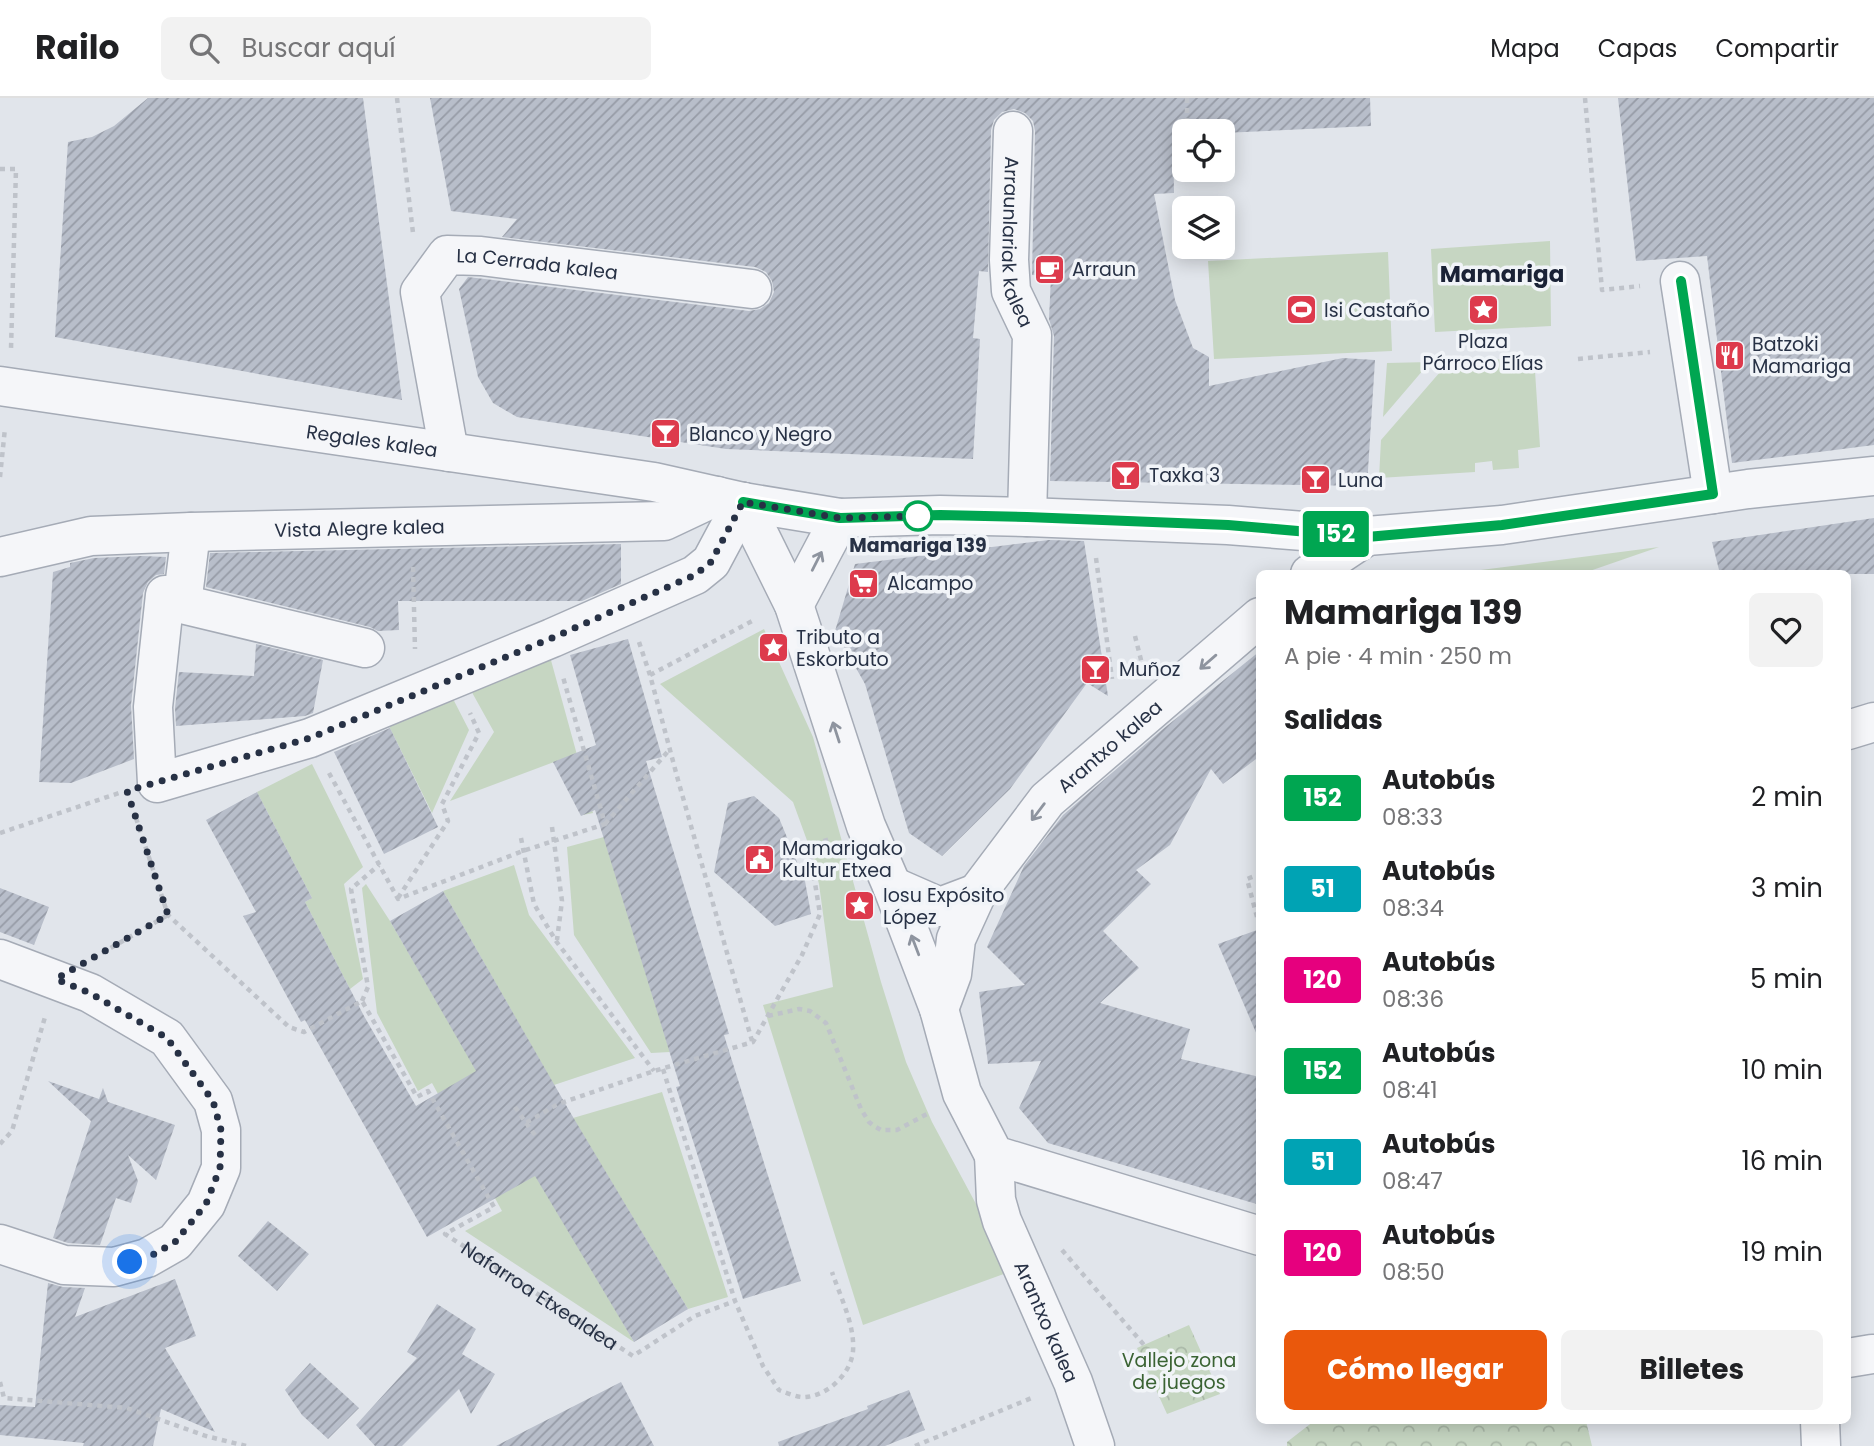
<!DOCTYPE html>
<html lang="es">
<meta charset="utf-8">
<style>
:root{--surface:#fff;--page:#f2f2f2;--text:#202124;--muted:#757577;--line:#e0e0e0;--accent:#ea580c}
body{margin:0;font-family:Poppins,sans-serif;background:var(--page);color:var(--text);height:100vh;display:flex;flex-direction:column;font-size:26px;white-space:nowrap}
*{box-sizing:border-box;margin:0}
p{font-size:23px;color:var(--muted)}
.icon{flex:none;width:38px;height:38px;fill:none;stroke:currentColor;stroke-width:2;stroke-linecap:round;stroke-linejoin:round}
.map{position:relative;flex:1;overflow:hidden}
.sheet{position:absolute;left:1256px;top:472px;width:595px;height:854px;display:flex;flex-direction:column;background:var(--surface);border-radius:10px;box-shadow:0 4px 18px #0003}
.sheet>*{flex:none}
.badge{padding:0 14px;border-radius:5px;font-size:24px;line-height:46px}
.tools{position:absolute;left:1172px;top:21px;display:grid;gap:14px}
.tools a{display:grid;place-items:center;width:63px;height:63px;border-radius:10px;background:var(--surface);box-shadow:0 4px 18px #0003;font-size:35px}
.you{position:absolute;width:35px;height:35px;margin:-18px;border:5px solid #fff;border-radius:50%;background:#1a73e8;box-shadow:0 0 0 10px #1a73e833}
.map>.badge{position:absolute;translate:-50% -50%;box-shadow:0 0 0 4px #fff}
h2{padding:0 28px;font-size:26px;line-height:63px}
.round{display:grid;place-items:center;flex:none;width:74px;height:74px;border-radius:10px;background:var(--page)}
.head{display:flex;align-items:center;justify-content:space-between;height:119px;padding:0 28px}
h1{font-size:33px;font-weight:700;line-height:52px}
.primary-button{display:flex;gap:14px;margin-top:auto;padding:14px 28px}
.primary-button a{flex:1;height:80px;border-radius:10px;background:var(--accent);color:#fff;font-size:28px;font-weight:700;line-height:80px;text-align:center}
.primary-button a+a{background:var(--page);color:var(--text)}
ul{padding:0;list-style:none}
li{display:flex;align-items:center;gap:21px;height:91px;padding:0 28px}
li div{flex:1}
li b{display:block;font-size:26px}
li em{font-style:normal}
li .badge{min-width:77px;font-weight:700;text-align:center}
header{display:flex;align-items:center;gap:42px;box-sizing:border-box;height:98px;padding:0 35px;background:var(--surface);border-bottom:2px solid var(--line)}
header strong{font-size:33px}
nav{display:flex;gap:38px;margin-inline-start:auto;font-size:24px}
.search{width:490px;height:63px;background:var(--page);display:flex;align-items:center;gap:18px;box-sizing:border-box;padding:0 24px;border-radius:10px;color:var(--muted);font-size:26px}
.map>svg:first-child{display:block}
.green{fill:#c6d6c2}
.forest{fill:url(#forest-crowns)}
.building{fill:url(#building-hatch)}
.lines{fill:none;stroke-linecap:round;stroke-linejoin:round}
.minor-casing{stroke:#a5abb6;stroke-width:41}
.path{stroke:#bfc3ca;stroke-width:4.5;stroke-dasharray:5 5;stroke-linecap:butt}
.minor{stroke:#f5f6f9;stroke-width:38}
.oneway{stroke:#8e949f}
.line-casing{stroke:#fff;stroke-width:16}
.line{stroke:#00a651;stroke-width:10}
.walk{stroke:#273145;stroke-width:7;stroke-dasharray:0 12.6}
.stop-dot{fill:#fff;stroke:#00a651;stroke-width:3.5}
.labels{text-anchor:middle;stroke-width:7;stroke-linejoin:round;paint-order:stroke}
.street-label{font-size:19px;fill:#273145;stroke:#f1f4f8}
.poi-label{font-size:19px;fill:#273145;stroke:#f1f4f8;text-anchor:start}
.stop-label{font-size:19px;font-weight:bold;fill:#273145;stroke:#f1f4f8}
.park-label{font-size:19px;fill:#3a6333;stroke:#f1f4f8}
.quarter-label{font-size:23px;font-weight:bold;fill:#1a2236;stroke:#f1f4f8}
</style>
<header>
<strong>Railo</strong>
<div class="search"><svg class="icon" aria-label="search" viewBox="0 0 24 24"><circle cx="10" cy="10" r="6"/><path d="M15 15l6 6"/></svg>Buscar aquí</div>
<nav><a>Mapa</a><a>Capas</a><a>Compartir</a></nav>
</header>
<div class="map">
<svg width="1874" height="1348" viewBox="0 0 1874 1348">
<defs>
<pattern id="forest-crowns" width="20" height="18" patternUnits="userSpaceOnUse" patternTransform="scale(1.75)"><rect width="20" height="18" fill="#c6d6c2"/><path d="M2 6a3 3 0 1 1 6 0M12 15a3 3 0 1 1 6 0" fill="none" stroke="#aab8a8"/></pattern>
<pattern id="building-hatch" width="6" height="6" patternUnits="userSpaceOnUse" patternTransform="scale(1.75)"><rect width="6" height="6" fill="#b8beca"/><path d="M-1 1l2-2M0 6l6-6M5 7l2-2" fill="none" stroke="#969ba6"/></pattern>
</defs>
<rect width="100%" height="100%" fill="#e1e5eb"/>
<!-- green -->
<path class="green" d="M 1550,143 L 1551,228 L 1435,234 L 1431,151 Z
M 1388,154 L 1392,253 L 1214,261 L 1208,163 Z
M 1534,258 L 1540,349 L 1518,352 L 1519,370 L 1493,372 L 1492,363 L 1475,365 L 1475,374 L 1379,380 L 1381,342 L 1447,266 Z
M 1430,264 L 1383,319 L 1387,265 Z
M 1659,449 L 1581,476 L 1474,476 L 1473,473 Z
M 764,531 L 813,639 L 881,884 L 906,964 L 932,1024 L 1012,1173 L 863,1227 L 763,907 L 833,889 L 819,786 L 809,748 L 793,704 L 660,586 Z
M 549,555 L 593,715 L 583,717 L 562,661 L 450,703 L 494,634 L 469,589 Z
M 450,595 L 469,632 L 432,715 L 386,622 Z
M 312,666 L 363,769 L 344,786 L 363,881 L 350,891 L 305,804 L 312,800 L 257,694 Z
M 604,739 L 670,954 L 651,955 L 574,837 L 567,749 Z
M 514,767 L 529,817 L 635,960 L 554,987 L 443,793 Z
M 366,786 L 390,823 L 634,1244 L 465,1133 L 502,1113 L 432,985 L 418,993 L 377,915 L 362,790 Z
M 662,994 L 728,1199 L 688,1211 L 573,1020 Z"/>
<!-- forest -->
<path class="forest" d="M 1189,1227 L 1220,1296 L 1167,1316 L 1137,1250 Z
M 1314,1323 L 1586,1323 L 1592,1348 L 1287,1348 L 1287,1344 Z"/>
<!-- building -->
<path class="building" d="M 148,0 L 363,0 L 402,302 L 55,239 L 68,44 L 92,39 L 114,28 Z
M 430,0 L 1370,0 L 1371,28 L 1223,35 L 1185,33 L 1185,37 L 1173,37 L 1174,95 L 1154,96 L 1175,202 L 1193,250 L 1209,259 L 1209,288 L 1343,260 L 1375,262 L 1367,388 L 1050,383 L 1054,238 L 1049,221 L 1051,178 L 1032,177 L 1035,33 L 1033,23 L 1025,15 L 1014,11 L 1002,14 L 994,22 L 991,32 L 988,174 L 979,173 L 973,240 L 980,241 L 973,361 L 726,351 L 517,319 L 493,305 L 478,279 L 459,191 L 468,179 L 749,213 L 760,211 L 769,205 L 774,194 L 772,183 L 766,174 L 755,169 L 502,139 L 517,121 L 451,113 Z
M 1618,0 L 1874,0 L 1874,347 L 1732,365 L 1707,158 L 1636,163 Z
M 1874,420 L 1874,476 L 1720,476 L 1712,444 Z
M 1049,442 L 1084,443 L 1108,598 L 1087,585 L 1010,691 L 942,758 L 909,735 L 865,586 L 835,533 L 855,466 Z
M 621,446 L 621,486 L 582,503 L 398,503 L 399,532 L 378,533 L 370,529 L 206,489 L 210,455 Z
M 142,458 L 166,459 L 164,476 L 156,477 L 148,484 L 143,495 L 131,607 L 134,661 L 71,685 L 39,684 L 53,474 L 70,469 L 70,465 L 94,460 Z
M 628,541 L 662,659 L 646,663 L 729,936 L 724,937 L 801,1183 L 743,1201 L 676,989 L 680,988 L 595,712 L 581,718 L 553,664 L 596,647 L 570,557 Z
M 256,546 L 323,562 L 313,615 L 305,618 L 176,628 L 175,610 L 179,574 L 254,578 Z
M 1260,553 L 1260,658 L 1223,686 L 1211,671 L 1170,747 L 1136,772 L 1151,786 L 1103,833 L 1139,870 L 1100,905 L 1190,931 L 1181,961 L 1260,979 L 1260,1107 L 1048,1045 L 1019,1010 L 1041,963 L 988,966 L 979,894 L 1025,887 L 987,849 L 1024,768 L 1063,717 L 1163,631 Z
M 390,630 L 438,729 L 384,756 L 334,654 Z
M 257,694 L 312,800 L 305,804 L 364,918 L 416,1008 L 476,973 L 390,823 L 443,793 L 570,1014 L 688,1211 L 634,1244 L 535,1078 L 427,1139 L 305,922 L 301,924 L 243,818 L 256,814 L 206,722 Z
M 754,698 L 779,720 L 805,783 L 811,816 L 775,828 L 714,774 L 728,705 Z
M 0,790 L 49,809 L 34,847 L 0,834 Z
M 1260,831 L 1260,944 L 1218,846 Z
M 48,983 L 99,1001 L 103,990 L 108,1004 L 175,1027 L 156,1082 L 128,1057 L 138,1083 L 131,1105 L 116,1100 L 100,1147 L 68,1145 L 53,1140 L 91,1023 Z
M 268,1123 L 309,1156 L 277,1193 L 238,1158 Z
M 175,1181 L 196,1238 L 165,1250 L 215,1334 L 161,1311 L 153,1348 L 83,1348 L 84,1345 L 0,1337 L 0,1307 L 35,1309 L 48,1185 L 63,1189 L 85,1190 L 75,1219 Z
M 437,1206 L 476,1231 L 462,1256 L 495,1276 L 471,1316 L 459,1291 L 402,1348 L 375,1348 L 356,1327 L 417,1260 L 407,1254 Z
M 310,1265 L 359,1310 L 328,1341 L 302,1317 L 285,1292 Z
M 621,1284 L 654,1348 L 496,1348 Z
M 909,1292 L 925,1332 L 885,1348 L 779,1348 L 778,1344 L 868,1311 L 867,1308 Z"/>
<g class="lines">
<defs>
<g id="minor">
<path id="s2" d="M 1013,33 L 1009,162 L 1011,193 L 1032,237 L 1027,419"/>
<path d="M 1680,183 L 1713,396"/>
<path id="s3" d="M 0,288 L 654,384 L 743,404 L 840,420 L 940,417 L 1027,419 L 1228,427 L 1367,438 L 1502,427 L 1748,391 L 1874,378"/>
<path id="s4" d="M 449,354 L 420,194 L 447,157 L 481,158 L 752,191"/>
<path d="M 743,404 L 794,507 L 866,728 L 892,788 L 939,911 L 962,995 L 994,1057 L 1260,1138"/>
<path d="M 191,434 L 182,506 L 365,550"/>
<path id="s5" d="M 0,459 L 91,438 L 191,434 L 664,423 L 717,398"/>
<path d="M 1310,476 L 1367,438"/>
<path d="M 165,497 L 153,609 L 157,685 L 310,640 L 552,540 L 695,477 L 711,464 L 743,404"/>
<path d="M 794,507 L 840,420"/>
<path d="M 1848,632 L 1874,624"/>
<path d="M 892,788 L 940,809 L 977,795"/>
<path d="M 0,861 L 90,895 L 167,940 L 213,1003 L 221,1032 L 221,1070 L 206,1106 L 175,1144 L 147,1160 L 114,1169 L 64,1167 L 0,1146"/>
<path id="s6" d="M 939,911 L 952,876 L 956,841 L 977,795 L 1047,702 L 1260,519"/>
<path id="s7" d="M 994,1057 L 996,1102 L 1002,1123 L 1073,1284 L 1095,1348"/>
<path d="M 1848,1260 L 1872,1256"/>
<path d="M 1820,1323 L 1821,1348"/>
</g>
</defs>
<!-- minor casing -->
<use href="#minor" class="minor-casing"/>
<!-- path -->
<g class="path">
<path d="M 397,0 L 413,135"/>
<path d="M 1187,0 L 1187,33"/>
<path d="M 1585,0 L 1602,192 L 1640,188"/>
<path d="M 0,71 L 16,71 L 11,251"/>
<path d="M 1578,261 L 1650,254"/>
<path d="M 0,379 L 5,330"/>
<path d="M 1096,460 L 1112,581"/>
<path d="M 413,469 L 415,551"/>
<path d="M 1135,538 L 1142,566"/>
<path d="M 639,544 L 650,577 L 678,682 L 752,943"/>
<path d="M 650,577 L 756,521"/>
<path d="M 329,675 L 398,801 L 523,753 L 605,726 L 563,579"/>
<path id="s1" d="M 136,720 L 168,817 L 289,929 L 304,934 L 362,903 L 417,999 L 428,993 L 494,1109 L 445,1136 L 633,1258 L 695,1218 L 735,1203"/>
<path d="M 605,726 L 670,651"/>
<path d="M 552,729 L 562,803 L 557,842"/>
<path d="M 0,735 L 119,695"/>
<path d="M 521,740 L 534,806 L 556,843 L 654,973"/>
<path d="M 398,800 L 448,723 L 442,706 L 479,635 L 470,615"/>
<path d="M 1257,819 L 1247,781 L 1260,776"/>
<path d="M 102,855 L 168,817"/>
<path d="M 362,903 L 368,889 L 351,791 L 379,767"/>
<path d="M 768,918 L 799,911 L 810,913 L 826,925 L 861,1011 L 869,1024 L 874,1028 L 881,1032 L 897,1032 L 927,1016"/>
<path d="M 663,971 L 735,1203 L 763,1268 L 779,1292 C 787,1295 798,1300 806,1299 C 828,1297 851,1276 853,1253 C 855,1227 840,1198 832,1174"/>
<path d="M 515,1009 L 526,1025 L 558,1006 L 654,973 L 753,944 L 802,857 L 820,816 L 809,748 L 830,741"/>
<path d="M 526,1025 L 538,1041"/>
<path d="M 0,1046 L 12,1033 L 45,919"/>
<path d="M 1062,1152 L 1144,1247"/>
<path d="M 0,1284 L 4,1300 L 127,1310 L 206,1338 L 246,1348"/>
<path d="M 915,1348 L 1034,1299"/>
</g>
<!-- minor -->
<use href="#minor" class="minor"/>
</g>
<!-- one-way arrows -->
<defs><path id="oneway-shaft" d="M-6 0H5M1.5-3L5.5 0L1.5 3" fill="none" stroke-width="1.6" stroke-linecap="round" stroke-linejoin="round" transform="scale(1.75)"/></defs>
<g class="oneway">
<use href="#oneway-shaft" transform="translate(817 463) rotate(-63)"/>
<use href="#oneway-shaft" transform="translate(1208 564) rotate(139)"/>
<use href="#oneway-shaft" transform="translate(836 634) rotate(-108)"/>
<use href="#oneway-shaft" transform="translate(1038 714) rotate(127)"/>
<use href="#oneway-shaft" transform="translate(915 847) rotate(-111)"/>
</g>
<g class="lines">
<defs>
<path id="line" d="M 743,404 L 840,420 L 940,417 L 1027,419 L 1228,427 L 1367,439 L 1502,427 L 1713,396 L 1681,183"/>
</defs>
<!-- line casing -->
<use href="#line" class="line-casing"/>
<!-- line -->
<use href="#line" class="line"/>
<!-- walk -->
<path class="walk" d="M 130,1164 L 147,1160 L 175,1144 L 206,1106 L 220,1070 L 221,1032 L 213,1003 L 167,940 L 90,895 L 56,881 L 168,817 L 127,693 L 310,640 L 552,540 L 695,477 L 711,464 L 743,404 L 840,420 L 918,418"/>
</g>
<!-- icons -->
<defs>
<symbol id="cafe-square" viewBox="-11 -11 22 22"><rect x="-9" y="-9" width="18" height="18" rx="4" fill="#dd3a4c" stroke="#f1f4f8"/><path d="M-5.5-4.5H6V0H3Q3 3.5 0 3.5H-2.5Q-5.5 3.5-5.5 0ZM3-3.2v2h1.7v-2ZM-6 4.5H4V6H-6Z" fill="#fff"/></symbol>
<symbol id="stadium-square" viewBox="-11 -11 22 22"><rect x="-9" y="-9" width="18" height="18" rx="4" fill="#dd3a4c" stroke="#f1f4f8"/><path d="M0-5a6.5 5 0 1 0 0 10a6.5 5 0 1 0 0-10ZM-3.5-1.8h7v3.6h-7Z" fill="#fff"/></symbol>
<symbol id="sight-square" viewBox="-11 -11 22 22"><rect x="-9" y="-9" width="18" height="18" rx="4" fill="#dd3a4c" stroke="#f1f4f8"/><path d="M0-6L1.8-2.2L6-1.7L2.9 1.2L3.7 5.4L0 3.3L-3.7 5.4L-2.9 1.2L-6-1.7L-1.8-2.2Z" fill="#fff"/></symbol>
<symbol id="restaurant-square" viewBox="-11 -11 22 22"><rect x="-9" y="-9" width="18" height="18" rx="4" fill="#dd3a4c" stroke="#f1f4f8"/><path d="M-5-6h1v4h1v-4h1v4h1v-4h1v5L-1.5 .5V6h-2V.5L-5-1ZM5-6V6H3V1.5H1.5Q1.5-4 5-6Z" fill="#fff"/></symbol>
<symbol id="bar-square" viewBox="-11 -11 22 22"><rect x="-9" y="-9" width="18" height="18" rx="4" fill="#dd3a4c" stroke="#f1f4f8"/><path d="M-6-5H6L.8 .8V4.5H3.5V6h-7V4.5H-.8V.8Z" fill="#fff"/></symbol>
<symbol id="supermarket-square" viewBox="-11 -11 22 22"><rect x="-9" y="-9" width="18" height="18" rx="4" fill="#dd3a4c" stroke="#f1f4f8"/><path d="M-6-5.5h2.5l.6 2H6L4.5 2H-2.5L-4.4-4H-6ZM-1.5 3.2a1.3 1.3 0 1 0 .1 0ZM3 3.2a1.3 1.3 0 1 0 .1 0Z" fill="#fff"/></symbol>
<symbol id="civic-square" viewBox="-11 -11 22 22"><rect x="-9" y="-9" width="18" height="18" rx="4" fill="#dd3a4c" stroke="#f1f4f8"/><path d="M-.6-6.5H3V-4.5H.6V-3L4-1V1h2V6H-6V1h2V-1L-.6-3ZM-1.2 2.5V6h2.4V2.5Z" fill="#fff"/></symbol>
</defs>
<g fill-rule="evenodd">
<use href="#cafe-square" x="1032" y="154" width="35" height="35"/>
<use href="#stadium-square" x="1284" y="194" width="35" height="35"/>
<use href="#sight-square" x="1466" y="194" width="35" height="35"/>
<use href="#restaurant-square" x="1712" y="240" width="35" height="35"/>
<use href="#bar-square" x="648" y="318" width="35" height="35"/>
<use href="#bar-square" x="1108" y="360" width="35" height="35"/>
<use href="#bar-square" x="1298" y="364" width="35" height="35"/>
<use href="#supermarket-square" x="846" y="468" width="35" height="35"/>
<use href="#sight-square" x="756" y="532" width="35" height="35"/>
<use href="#bar-square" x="1078" y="554" width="35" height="35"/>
<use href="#civic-square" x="742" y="744" width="35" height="35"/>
<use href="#sight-square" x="842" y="790" width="35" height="35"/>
</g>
<!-- markers -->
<circle class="stop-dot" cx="918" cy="418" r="14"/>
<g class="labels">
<!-- street labels -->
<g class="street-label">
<text dy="7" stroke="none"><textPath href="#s2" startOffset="112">Arraunlariak kalea</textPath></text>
<text dy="7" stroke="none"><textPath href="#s4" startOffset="299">La Cerrada kalea</textPath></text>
<text dy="7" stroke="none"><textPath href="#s3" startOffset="376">Regales kalea</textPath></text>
<text dy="7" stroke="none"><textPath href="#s5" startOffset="362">Vista Alegre kalea</textPath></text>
<text dy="7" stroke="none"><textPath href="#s6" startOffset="322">Arantxo kalea</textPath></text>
<text dy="7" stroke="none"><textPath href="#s1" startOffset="774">Nafarroa Etxealdea</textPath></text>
<text dy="7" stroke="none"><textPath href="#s7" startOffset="177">Arantxo kalea</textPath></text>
</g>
<!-- poi labels -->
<g class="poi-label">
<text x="1072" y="178">Arraun</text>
<text x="1324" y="219">Isi Castaño</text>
<text x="1483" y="250" text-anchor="middle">Plaza<tspan x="1483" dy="22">Párroco Elías</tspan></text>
<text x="1752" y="253">Batzoki<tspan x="1752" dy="22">Mamariga</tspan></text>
<text x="689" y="343">Blanco y Negro</text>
<text x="1149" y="384">Taxka 3</text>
<text x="1338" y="389">Luna</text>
<text x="887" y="492">Alcampo</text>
<text x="796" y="546">Tributo a<tspan x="796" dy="22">Eskorbuto</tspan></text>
<text x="1119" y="578">Muñoz</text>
<text x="782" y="757">Mamarigako<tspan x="782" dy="22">Kultur Etxea</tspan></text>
<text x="883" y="804">Iosu Expósito<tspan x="883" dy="22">López</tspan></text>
</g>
<!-- stop labels -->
<g class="stop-label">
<text x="918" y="454">Mamariga 139</text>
</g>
<!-- park labels -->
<g class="park-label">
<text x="1179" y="1269">Vallejo zona<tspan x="1179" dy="22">de juegos</tspan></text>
</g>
<!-- quarter labels -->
<g class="quarter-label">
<text x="1502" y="184">Mamariga</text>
</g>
</g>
</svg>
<div class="tools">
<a><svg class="icon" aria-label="locate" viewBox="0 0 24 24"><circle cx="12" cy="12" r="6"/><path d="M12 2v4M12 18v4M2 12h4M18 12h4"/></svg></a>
<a><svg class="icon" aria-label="layers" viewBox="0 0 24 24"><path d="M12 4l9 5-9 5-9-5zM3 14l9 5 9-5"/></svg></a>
</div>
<div class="you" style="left:130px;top:1164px"></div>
<b class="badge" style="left:1336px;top:436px;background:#00a651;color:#fff">152</b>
<section class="sheet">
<div class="head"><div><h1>Mamariga 139</h1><p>A pie · 4 min · 250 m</p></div><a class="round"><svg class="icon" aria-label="heart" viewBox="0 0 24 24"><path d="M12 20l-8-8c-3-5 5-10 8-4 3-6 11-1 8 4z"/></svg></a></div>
<h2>Salidas</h2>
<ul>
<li><span class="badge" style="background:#00a651;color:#fff">152</span><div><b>Autobús</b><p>08:33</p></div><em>2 min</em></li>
<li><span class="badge" style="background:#00a3b4;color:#fff">51</span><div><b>Autobús</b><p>08:34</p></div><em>3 min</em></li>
<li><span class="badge" style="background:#e6007e;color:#fff">120</span><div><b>Autobús</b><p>08:36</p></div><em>5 min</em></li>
<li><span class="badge" style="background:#00a651;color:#fff">152</span><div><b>Autobús</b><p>08:41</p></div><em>10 min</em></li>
<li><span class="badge" style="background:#00a3b4;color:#fff">51</span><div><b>Autobús</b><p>08:47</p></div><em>16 min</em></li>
<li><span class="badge" style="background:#e6007e;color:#fff">120</span><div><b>Autobús</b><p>08:50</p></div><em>19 min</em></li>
</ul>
<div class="primary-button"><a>Cómo llegar</a><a>Billetes</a></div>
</section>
</div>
